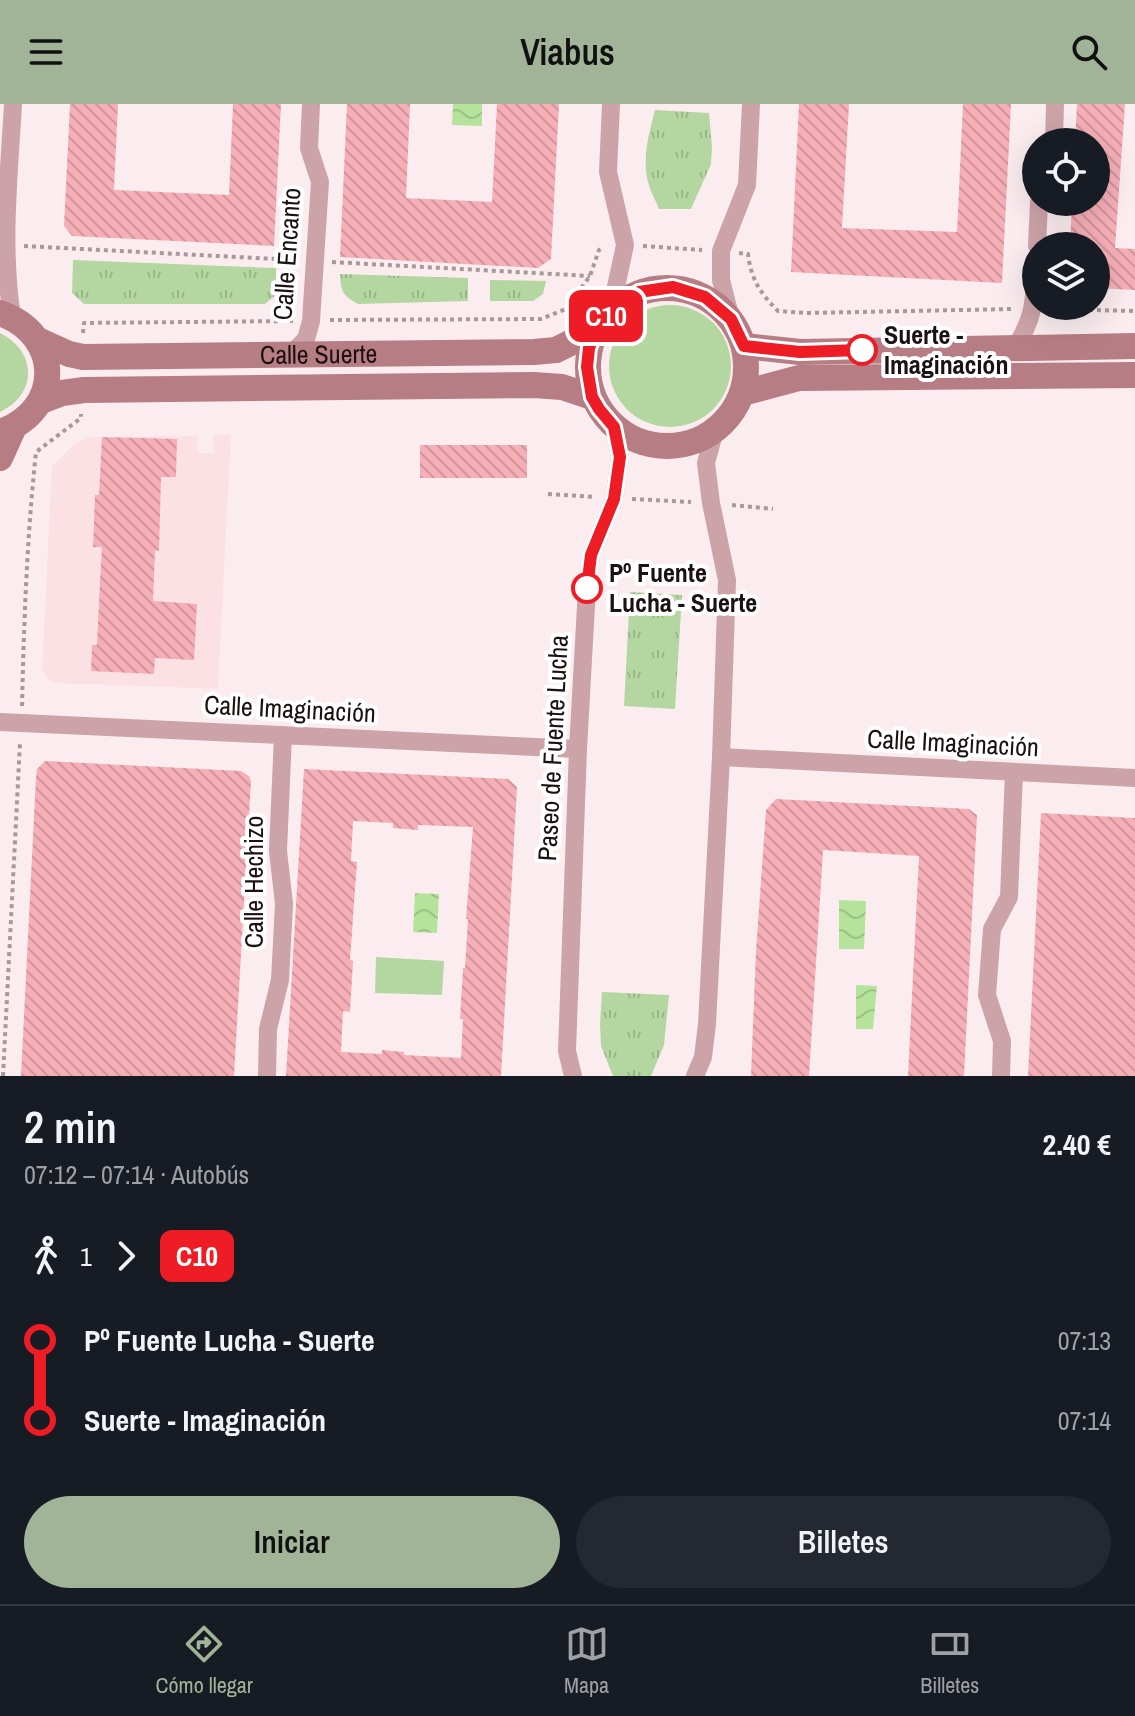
<!DOCTYPE html>
<html lang="es">
<meta charset="utf-8">
<style>
:root{--surface:#171b24;--page:#242831;--text:#f1f3f6;--muted:#9ea1a6;--line:#363941;--accent:#a1b498}
body{margin:0;font-family:"Archivo Narrow",sans-serif;background:var(--page);color:var(--text);height:100vh;display:flex;flex-direction:column;font-size:30px;white-space:nowrap}
*{box-sizing:border-box;margin:0}
p{font-size:26px;color:var(--muted)}
.icon{flex:none;width:44px;height:44px;fill:none;stroke:currentColor;stroke-width:2;stroke-linecap:round;stroke-linejoin:round}
.map{position:relative;height:972px;overflow:hidden}
.details{display:flex;flex-direction:column;background:var(--surface);flex:1}
.details>*{flex:none}
.badge{padding:0 16px;border-radius:12px;font-size:28px;line-height:52px}
.tools{position:absolute;left:1022px;top:24px;display:grid;gap:16px}
.tools a{display:grid;place-items:center;width:88px;height:88px;border-radius:50%;background:var(--surface);box-shadow:0 8px 32px #0002;font-size:40px}
.map>.badge{position:absolute;translate:-50% -50%;box-shadow:0 0 0 4px #fff}
.legs{display:flex;align-items:center;gap:12px;height:88px;padding:0 24px;font-size:26px}
.legs p{margin-inline-start:auto}
.head{display:flex;align-items:center;justify-content:space-between;height:136px;padding:0 24px}
h1{font-size:44px;font-weight:600;line-height:60px}
.primary-button{display:flex;gap:16px;margin-top:auto;padding:16px 24px}
.primary-button a{flex:1;height:92px;border-radius:48px;background:var(--accent);color:#111;font-size:32px;font-weight:600;line-height:92px;text-align:center}
.primary-button a+a{background:var(--page);color:var(--text)}
ul{padding:0 24px;list-style:none}
li{display:flex;align-items:center;gap:28px;height:80px;font-size:30px}
li i{display:grid;place-items:center;width:12px;height:100%;margin:0 10px;background:currentColor}
li i::after{content:'';width:20px;height:20px;margin:-10px;border:6px solid;border-radius:50%;background:var(--surface)}
li p{margin-inline-start:auto}
li:first-child i{background:linear-gradient(#0000 50%,currentColor 0)}
li:last-child i{background:linear-gradient(currentColor 50%,#0000 0)}
header{display:flex;justify-content:space-between;align-items:center;height:104px;padding:0 24px;background:var(--accent);color:#111;font-size:36px;font-weight:600}
.tabs{display:flex;justify-content:space-around;align-items:center;height:112px;border-top:2px solid var(--line);background:var(--surface);font-size:22px;color:var(--muted)}
.tabs a{display:grid;justify-items:center;gap:4px}
.tabs .on{color:var(--accent)}
.map>svg:first-child{display:block}
.built{fill:#fce1e4}
.grass{fill:url(#grass-tufts)}
.garden{fill:#b4d6a1}
.water{fill:url(#water-waves)}
.building{fill:url(#building-back-hatch);fill-rule:evenodd}
.lines{fill:none;stroke-linecap:round;stroke-linejoin:round}
.path{stroke:#a6999a;stroke-width:4;stroke-dasharray:4 4;stroke-linecap:butt}
.minor{stroke:#cca3a8;stroke-width:18}
.secondary{stroke:#b77d84;stroke-width:26}
.line-1-casing{stroke:#fff;stroke-width:18}
.line-1{stroke:#ee1c25;stroke-width:12}
.stop-1-dot{fill:#fff;stroke:#ee1c25;stroke-width:4}
.labels{text-anchor:middle;stroke-width:8;stroke-linejoin:round;paint-order:stroke}
.street-label{font-size:26px;fill:#1c1112;stroke:#fff}
.stop-label{font-size:26px;font-weight:bold;fill:#1c1112;stroke:#fff;text-anchor:start}
</style>
<header><svg class="icon" aria-label="menu" viewBox="0 0 24 24"><path d="M4 6h16M4 12h16M4 18h16"/></svg>Viabus<svg class="icon" aria-label="search" viewBox="0 0 24 24"><circle cx="10" cy="10" r="6"/><path d="M15 15l6 6"/></svg></header>
<div class="map">
<svg width="1135" height="972" viewBox="0 0 1135 972">
<defs>
<pattern id="grass-tufts" width="24" height="20" patternUnits="userSpaceOnUse" patternTransform="scale(2)"><rect width="24" height="20" fill="#b4d6a1"/><path d="M3 7l-1-3M5 7V3M7 7l1-3M15 17l-1-3M17 17v-4M19 17l1-3" fill="none" stroke="#9ab78a"/></pattern>
<pattern id="water-waves" width="16" height="10" patternUnits="userSpaceOnUse" patternTransform="scale(2)"><rect width="16" height="10" fill="#b5e39b"/><path d="M0 5q4-4 8 0t8 0" fill="none" stroke="#9bc284"/></pattern>
<pattern id="building-back-hatch" width="6" height="6" patternUnits="userSpaceOnUse" patternTransform="scale(2)"><rect width="6" height="6" fill="#f6aeb7"/><path d="M-1 5l2 2M0 0l6 6M5-1l2 2" fill="none" stroke="#d2959c"/></pattern>
</defs>
<rect width="100%" height="100%" fill="#fbedef"/>
<!-- built -->
<path class="built" d="M 231,330 L 218,585 L 56,579 L 49,576 L 42,566 L 52,362 L 75,340 L 90,333 L 197,332 L 198,349 L 214,349 L 213,331 Z"/>
<!-- grass -->
<path class="grass" d="M 655,6 L 709,9 L 712,43 L 711,60 L 691,105 L 659,105 C 656,97 651,89 649,81 C 641,56 649,30 655,6 Z
M 73,156 L 276,164 L 276,191 L 265,200 L 84,200 L 72,189 Z
M 340,170 L 468,174 L 468,197 L 358,200 C 342,191 341,188 340,170 Z
M 490,176 L 546,177 L 543,190 L 533,197 L 490,197 Z
M 630,488 L 682,491 L 675,605 L 624,602 Z
M 602,888 L 669,891 L 664,941 L 651,972 L 613,972 L 601,942 L 600,920 Z"/>
<!-- garden -->
<path class="garden" d="M609 262a61 61 0 1 1 122 0a61 61 0 1 1-122 0Z
M 0,229 C 37,247 38,290 0,308 Z
M 376,853 L 444,857 L 442,891 L 375,889 Z"/>
<!-- water -->
<path class="water" d="M 453,0 L 482,0 L 482,22 L 452,21 Z
M 415,789 L 439,790 L 437,829 L 413,828 Z
M 839,796 L 866,797 L 864,845 L 839,845 Z
M 856,881 L 877,882 L 873,925 L 856,925 Z"/>
<!-- building -->
<path class="building" d="M 70,0 L 118,0 L 114,86 L 229,91 L 233,0 L 281,0 L 274,142 L 72,132 L 64,122 Z
M 347,0 L 410,0 L 406,94 L 492,98 L 497,0 L 559,0 L 551,155 L 538,164 L 340,153 Z
M 799,0 L 849,0 L 842,124 L 957,128 L 963,0 L 1011,0 L 1002,179 L 791,168 Z
M 1077,0 L 1125,0 L 1115,144 L 1135,145 L 1135,186 L 1096,184 L 1096,142 L 1070,142 L 1072,98 L 1096,98 L 1096,38 L 1075,38 Z
M 102,333 L 177,335 L 176,373 L 161,373 L 159,447 L 155,446 L 153,497 L 197,500 L 194,556 L 155,554 L 154,570 L 91,567 L 92,541 L 97,541 L 100,478 L 102,443 L 93,443 L 95,391 L 99,391 Z
M 420,341 L 527,341 L 527,374 L 420,374 Z
M 45,657 L 241,667 L 249,672 L 251,677 L 234,972 L 21,972 L 36,673 L 37,665 Z
M 304,665 L 508,675 L 517,683 L 501,972 L 286,972 ZM 353,717 L 393,719 L 393,724 L 418,726 L 418,721 L 473,723 L 466,815 L 468,815 L 465,864 L 463,864 L 460,915 L 463,915 L 461,954 L 404,951 L 404,948 L 382,946 L 382,950 L 341,948 L 343,907 L 350,908 L 353,857 L 350,856 L 357,758 L 351,757 Z
M 776,695 L 969,705 L 977,711 L 964,972 L 908,972 L 919,752 L 823,746 L 809,972 L 751,972 L 756,847 L 766,706 Z
M 1041,709 L 1135,714 L 1135,972 L 1028,972 Z"/>
<g class="lines">
<!-- path -->
<path class="path" d="M 24,142 L 295,156
M 643,142 L 702,146
M 739,149 L 748,150 C 751,175 760,189 778,207 L 806,209 L 1013,205
M 332,158 L 590,172
M 1049,205 L 1135,207
M 330,216 L 541,215 L 566,205 L 590,172 L 599,146 L 603,144
M 83,229 L 84,219 L 293,217
M 548,390 L 595,393
M 632,395 L 691,398
M 732,401 L 773,405
M 22,602 C 24,517 27,432 36,348 L 81,314 L 81,310
M 3,972 L 20,639"/>
<!-- minor -->
<path class="minor" d="M 1054,38 L 1055,0
M 1037,142 L 1039,98
M 611,206 L 625,141 L 608,68 L 611,0
M 12,213 C 1,143 9,71 13,0
M 731,215 L 721,176 L 721,147 L 747,81 L 751,0
M 1015,244 C 1035,212 1034,197 1036,160
M 290,251 L 306,235 L 311,217 L 320,78 L 309,44 L 311,0
M 0,618 L 578,645
M 721,653 L 1135,674
M 267,972 L 268,925 L 280,876 L 284,800 L 278,747 L 283,631
M 573,972 L 567,947 L 578,645 L 587,484 L 591,451 L 614,395 L 620,353 L 614,323
M 695,972 L 703,953 L 707,920 L 721,653 L 727,476 L 711,399 L 706,359 L 715,326
M 1001,972 L 1002,937 L 987,891 L 992,825 L 1009,793 L 1014,668"/>
<!-- secondary -->
<g class="secondary">
<circle cx="667" cy="263" r="79"/>
<path d="M 0,209 C 63,231 63,307 0,328"/>
<path id="s1" d="M 38,236 L 69,250 L 83,253 L 534,248 L 556,246 L 596,226"/>
<path d="M 744,242 L 800,248 L 1135,242"/>
<path d="M 743,289 L 799,274 L 1135,271"/>
<path d="M 41,297 L 62,289 L 84,286 L 534,281 L 562,283 L 592,293"/>
<path d="M 0,354 L 14,323"/>
</g>
</g>
<g class="lines">
<defs>
<path id="line-1" d="M 587,484 L 591,451 L 614,395 L 620,353 L 614,323 L 599,305 L 592,293 L 587,263 L 589,244 L 596,226 L 611,206 L 639,188 L 673,183 L 705,193 L 731,215 L 744,242 L 800,248 L 862,246"/>
</defs>
<!-- line-1 casing -->
<use href="#line-1" class="line-1-casing"/>
<!-- line-1 -->
<use href="#line-1" class="line-1"/>
</g>
<!-- markers -->
<g class="stop-1-dot">
<circle cx="862" cy="246" r="14"/>
<circle cx="587" cy="484" r="14"/>
</g>
<g class="labels">
<!-- street labels -->
<g class="street-label">
<text transform="translate(287 150) rotate(-86)" y="9">Calle Encanto</text>
<text dy="9" stroke="none"><textPath href="#s1" startOffset="284">Calle Suerte</textPath></text>
<text transform="translate(290 605) rotate(3)" y="9">Calle Imaginación</text>
<text transform="translate(953 639) rotate(3)" y="9">Calle Imaginación</text>
<text transform="translate(553 644) rotate(-87)" y="9">Paseo de Fuente Lucha</text>
<text transform="translate(254 778) rotate(-90)" y="9">Calle Hechizo</text>
</g>
<!-- stop labels -->
<g class="stop-label">
<text x="884" y="240">Suerte -<tspan x="884" dy="30">Imaginación</tspan></text>
<text x="609" y="478">Pº Fuente<tspan x="609" dy="30">Lucha - Suerte</tspan></text>
</g>
</g>
</svg>
<div class="tools">
<a><svg class="icon" aria-label="locate" viewBox="0 0 24 24"><circle cx="12" cy="12" r="6"/><path d="M12 2v4M12 18v4M2 12h4M18 12h4"/></svg></a>
<a><svg class="icon" aria-label="layers" viewBox="0 0 24 24"><path d="M12 4l9 5-9 5-9-5zM3 14l9 5 9-5"/></svg></a>
</div>
<b class="badge" style="left:606px;top:212px;background:#ee1c25;color:#fff">C10</b>
</div>
<section class="details">
<div class="head"><div><h1>2 min</h1><p>07:12 – 07:14 · Autobús</p></div><b>2.40 €</b></div>
<div class="legs"><svg class="icon" aria-label="walk" viewBox="0 0 24 24"><circle cx="13" cy="4" r="2"/><path d="M13 8l-2 6 4 7M11 14l-3 7M7 12l3-4h3l4 4"/></svg>1<svg class="icon" aria-label="forward" viewBox="0 0 24 24"><path d="M9 5l7 7-7 7"/></svg><b class="badge" style="background:#ee1c25;color:#fff">C10</b></div>
<ul>
<li><i style="color:#ee1c25"></i><b>Pº Fuente Lucha - Suerte</b><p>07:13</p></li>
<li><i style="color:#ee1c25"></i><b>Suerte - Imaginación</b><p>07:14</p></li>
</ul>
<div class="primary-button"><a>Iniciar</a><a>Billetes</a></div>
</section>
<nav class="tabs">
<a class="on"><svg class="icon" aria-label="directions" viewBox="0 0 24 24"><path d="M12 3l9 9-9 9-9-9zM9 14v-3h6M13 9l2 2-2 2"/></svg>Cómo llegar</a>
<a><svg class="icon" aria-label="map" viewBox="0 0 24 24"><path d="M3 6l6-2 6 2 6-2v14l-6 2-6-2-6 2zM9 4v14M15 6v14"/></svg>Mapa</a>
<a><svg class="icon" aria-label="tickets" viewBox="0 0 24 24"><path d="M3 7h18v10H3zM15 7v10"/></svg>Billetes</a>
</nav>
